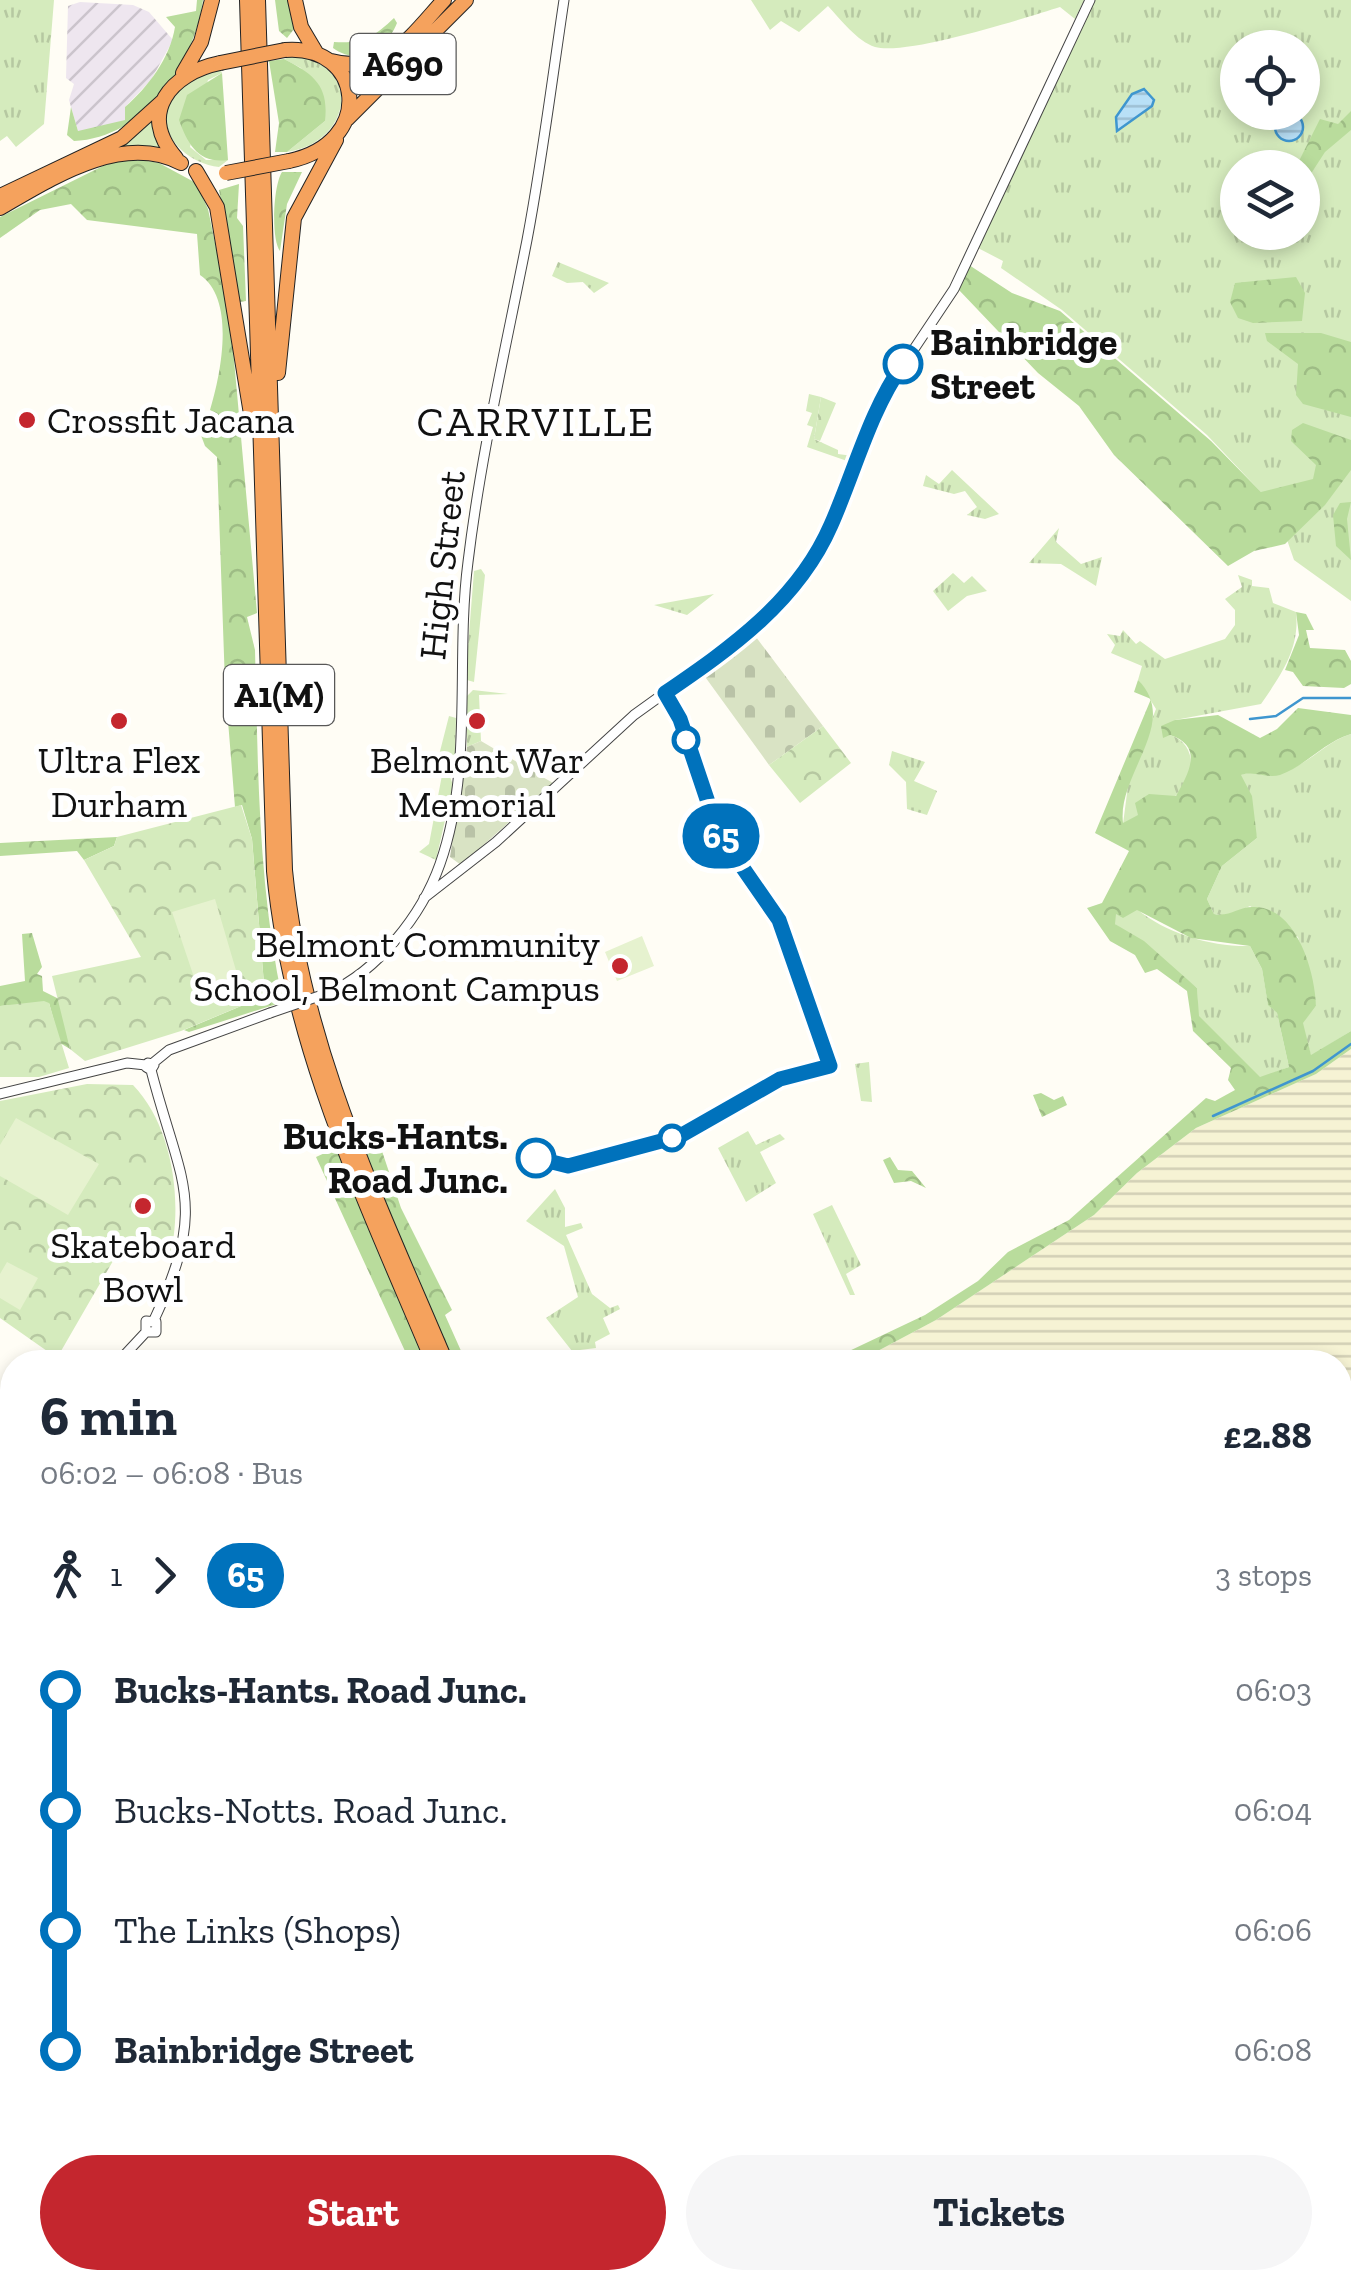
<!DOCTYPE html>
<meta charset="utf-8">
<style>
:root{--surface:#fff;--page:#f6f6f7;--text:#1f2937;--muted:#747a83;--accent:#c4262e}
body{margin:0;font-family:"Zilla Slab",serif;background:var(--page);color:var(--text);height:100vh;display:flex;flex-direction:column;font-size:38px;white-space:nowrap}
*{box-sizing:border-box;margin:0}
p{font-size:32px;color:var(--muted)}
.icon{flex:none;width:55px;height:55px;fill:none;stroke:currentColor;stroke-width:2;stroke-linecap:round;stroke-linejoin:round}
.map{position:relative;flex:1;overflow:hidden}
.sheet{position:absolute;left:0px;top:1350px;width:1352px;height:940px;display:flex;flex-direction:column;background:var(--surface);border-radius:40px 40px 0 0;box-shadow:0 5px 15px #0003}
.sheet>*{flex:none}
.badge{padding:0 20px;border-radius:32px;font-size:35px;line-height:65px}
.controls{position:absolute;left:1220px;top:30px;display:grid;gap:20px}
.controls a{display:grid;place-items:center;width:100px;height:100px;border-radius:50%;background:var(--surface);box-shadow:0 5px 15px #0003;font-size:50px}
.map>.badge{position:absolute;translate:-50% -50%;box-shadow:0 0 0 5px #fff}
.legs{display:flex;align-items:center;gap:15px;height:110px;padding:0 40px;font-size:32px}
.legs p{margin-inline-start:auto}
.overview{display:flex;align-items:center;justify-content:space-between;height:170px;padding:0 40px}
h1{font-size:55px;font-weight:800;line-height:75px}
.cta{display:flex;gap:20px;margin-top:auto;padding:20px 40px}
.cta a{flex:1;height:115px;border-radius:60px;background:var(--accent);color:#fff;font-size:40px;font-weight:800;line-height:115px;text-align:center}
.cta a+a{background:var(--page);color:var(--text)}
ul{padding:0 40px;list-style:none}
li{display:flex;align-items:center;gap:35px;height:120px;font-size:38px}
li i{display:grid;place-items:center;width:15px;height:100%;margin:0 12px;background:currentColor}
li i::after{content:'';width:25px;height:25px;margin:-12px;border:8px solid;border-radius:50%;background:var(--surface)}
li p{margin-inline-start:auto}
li:first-child i{background:linear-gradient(#0000 50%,currentColor 0)}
li:last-child i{background:linear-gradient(currentColor 50%,#0000 0)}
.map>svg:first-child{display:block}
.industrial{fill:url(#industrial-furrows)}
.farmland{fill:url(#farmland-rules)}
.grass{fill:url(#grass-tufts);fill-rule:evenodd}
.forest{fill:url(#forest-crowns);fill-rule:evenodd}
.cemetery{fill:url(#cemetery-stones)}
.park{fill:url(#park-crowns)}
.pitch{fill:#e6f2cf}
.water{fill:url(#water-rules);stroke:#3f96cf;stroke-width:2.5}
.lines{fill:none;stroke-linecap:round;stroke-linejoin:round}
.stream{stroke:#3f96cf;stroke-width:2.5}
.minor-casing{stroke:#444;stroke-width:11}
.major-casing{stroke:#222;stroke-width:14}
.highway-casing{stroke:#222;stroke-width:16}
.minor{stroke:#fff;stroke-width:9}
.major{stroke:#f9d66b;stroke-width:11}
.highway{stroke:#f5a25d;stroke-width:14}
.minor-bridge-casing{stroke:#444;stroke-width:11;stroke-linecap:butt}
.highway-bridge-casing{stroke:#222;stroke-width:16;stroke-linecap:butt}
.minor-bridge{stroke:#fff;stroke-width:9}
.highway-bridge{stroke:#f5a25d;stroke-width:14}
.line-1-casing{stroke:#fff;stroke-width:22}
.line-1{stroke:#0072bc;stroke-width:15}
.stop-1-dot{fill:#fff;stroke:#0072bc;stroke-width:5}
.poi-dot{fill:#c4262e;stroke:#fff;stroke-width:4}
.labels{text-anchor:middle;stroke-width:10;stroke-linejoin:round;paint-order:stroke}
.shield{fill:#fff;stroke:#585858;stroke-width:2.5}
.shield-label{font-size:35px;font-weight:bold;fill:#111}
.stop-label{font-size:38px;font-weight:bold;fill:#111;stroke:#fff;text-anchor:start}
.poi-label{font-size:38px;fill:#111;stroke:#fff}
.street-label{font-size:38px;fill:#111;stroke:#fff}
.quarter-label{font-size:42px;letter-spacing:2.5px;fill:#111;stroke:#fff}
</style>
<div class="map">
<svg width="1351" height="2290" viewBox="0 0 1351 2290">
<defs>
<pattern id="industrial-furrows" width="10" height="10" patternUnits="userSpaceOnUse" patternTransform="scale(2.5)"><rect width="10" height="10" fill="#eee6ef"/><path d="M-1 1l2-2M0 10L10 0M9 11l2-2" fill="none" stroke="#cbc4cc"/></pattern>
<pattern id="farmland-rules" width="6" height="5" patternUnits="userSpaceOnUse" patternTransform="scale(2.5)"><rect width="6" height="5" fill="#f6f3d4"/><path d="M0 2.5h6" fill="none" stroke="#d2cfb5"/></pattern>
<pattern id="grass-tufts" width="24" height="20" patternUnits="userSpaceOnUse" patternTransform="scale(2.5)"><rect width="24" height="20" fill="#d5ebbd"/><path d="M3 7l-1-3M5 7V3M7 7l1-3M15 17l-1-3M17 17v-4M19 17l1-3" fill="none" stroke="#b6c8a1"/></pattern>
<pattern id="forest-crowns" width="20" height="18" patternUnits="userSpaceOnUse" patternTransform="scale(2.5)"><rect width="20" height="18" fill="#b9dc9c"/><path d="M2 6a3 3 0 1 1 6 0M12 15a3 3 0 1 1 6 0" fill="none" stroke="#9ebc85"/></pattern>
<pattern id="cemetery-stones" width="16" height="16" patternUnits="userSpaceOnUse" patternTransform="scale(2.5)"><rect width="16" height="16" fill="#d9e3c4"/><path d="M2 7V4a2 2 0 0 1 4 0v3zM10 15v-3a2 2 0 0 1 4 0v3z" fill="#b9c2a7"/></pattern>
<pattern id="park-crowns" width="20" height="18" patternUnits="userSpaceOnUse" patternTransform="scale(2.5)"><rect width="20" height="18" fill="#d5ebbd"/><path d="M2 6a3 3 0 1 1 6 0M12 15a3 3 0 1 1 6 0" fill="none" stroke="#b6c8a1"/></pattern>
<pattern id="water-rules" width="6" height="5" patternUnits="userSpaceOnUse" patternTransform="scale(2.5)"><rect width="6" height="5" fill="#b9e0f7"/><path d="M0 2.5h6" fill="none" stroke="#9ebfd3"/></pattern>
</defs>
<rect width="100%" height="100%" fill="#fffdf5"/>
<!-- industrial -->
<path class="industrial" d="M 80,2 L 133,5 L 149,12 L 173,40 L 151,80 L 125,107 L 125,120 L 89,131 L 78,131 L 69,100 L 74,84 L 66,78 L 68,6 Z"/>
<!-- farmland -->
<path class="farmland" d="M 1351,1049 L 1351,1511 L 1340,1523 L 1340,1362 L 857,1362 L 936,1320 L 1094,1215 L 1137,1173 L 1196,1128 L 1316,1074 Z
M 1351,1528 L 1351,1685 L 1340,1691 L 1340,1550 Z
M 1351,1705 L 1351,2251 L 1340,2243 L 1340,1711 Z
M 1084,2278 L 1208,2278 L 1199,2290 L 1104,2290 Z"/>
<!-- grass -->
<path class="grass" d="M 0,0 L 54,0 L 44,124 L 16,147 L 7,136 L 0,141 Z
M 751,0 L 1084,0 L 1075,19 L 1060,7 C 1025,18 906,56 875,47 C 857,41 841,20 828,6 L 799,32 L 781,21 L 770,30 Z
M 1095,0 L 1351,0 L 1351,601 L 1294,560 L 1276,508 L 1207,435 L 1062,310 L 1001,268 L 1003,261 L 978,248 ZM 1238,48 L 1302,48 L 1302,112 L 1238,112 ZM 1238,168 L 1302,168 L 1302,232 L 1238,232 Z
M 293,56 C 364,64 352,143 287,152 L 325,121 L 301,68 L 284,59 Z
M 220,69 L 222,73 L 208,80 L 190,147 L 206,160 L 228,160 L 219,167 C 178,163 143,117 183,83 C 192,76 209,73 220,69 Z
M 156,115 L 164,150 L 145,146 L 111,151 L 138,134 Z
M 558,262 L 609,283 L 594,293 L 583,282 L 567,283 L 552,276 Z
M 809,394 L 821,397 L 814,439 L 838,450 L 838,454 L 853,456 L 850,462 L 807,447 L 813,427 L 807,425 L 812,413 L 806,411 Z
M 952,470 L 999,514 L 985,519 L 967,515 L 977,507 L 965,491 L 954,494 L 923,486 L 926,475 L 939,484 Z
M 1059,528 L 1056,542 L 1081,564 L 1102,557 L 1096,586 L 1061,564 L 1029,563 Z
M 481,569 L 485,575 L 474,682 L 467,680 L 466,672 L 474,571 Z
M 953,573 L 964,583 L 972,576 L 987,591 L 967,596 L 948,611 L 933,591 Z
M 1238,575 L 1252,580 L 1252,586 L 1269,588 L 1273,603 L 1296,612 C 1300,649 1281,675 1261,704 L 1175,720 L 1170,735 C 1199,744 1196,781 1173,798 C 1158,808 1138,815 1123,824 L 1129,778 L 1156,709 L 1138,680 L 1142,666 L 1111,653 L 1115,645 L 1107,634 L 1120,636 L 1123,630 L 1136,644 L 1140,641 L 1165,659 L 1225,639 L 1235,625 L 1235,610 L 1225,599 L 1242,587 Z
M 714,594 L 687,615 L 654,605 Z
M 473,690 L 508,694 L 479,695 L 481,741 L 467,747 L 466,697 Z
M 449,716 L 456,718 L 455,764 L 437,763 Z
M 1351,734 L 1351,1031 L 1311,1056 L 1302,1023 L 1316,1006 L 1298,937 L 1250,906 L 1229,916 L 1214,914 L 1207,899 L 1222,866 L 1257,838 L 1240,775 C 1259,769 1275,776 1295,767 C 1316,757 1328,741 1351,734 Z
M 892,751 L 925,762 L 914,781 L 937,791 L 927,815 L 907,809 L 906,782 L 889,765 Z
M 449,774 L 453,785 L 436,860 L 419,852 L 429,844 L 442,775 Z
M 1137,909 C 1166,934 1213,947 1250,946 L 1262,969 L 1268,1004 L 1277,1013 L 1289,1067 L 1260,1078 L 1198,1016 L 1197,988 L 1115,924 L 1115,913 Z
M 869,1062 L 872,1102 L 861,1101 L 855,1064 Z
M 748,1131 L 756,1145 L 780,1134 L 785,1139 L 760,1152 L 776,1183 L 746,1202 L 718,1148 Z
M 555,1189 L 565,1208 L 565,1227 L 581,1223 L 583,1228 L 566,1235 L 592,1294 L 610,1308 L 618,1305 L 620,1309 L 603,1318 L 610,1334 L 595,1342 L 596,1348 L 572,1351 L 546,1318 L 578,1297 L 564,1246 L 526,1221 Z
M 832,1205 L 861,1265 L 846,1274 L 855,1295 L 850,1295 L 813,1214 Z"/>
<!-- forest -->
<path class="forest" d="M 197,0 L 203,0 C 194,64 145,138 74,141 L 67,135 L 71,107 L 78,131 L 125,120 L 125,107 C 148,87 170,58 175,27 L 166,17 L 196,11 Z
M 275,0 L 288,0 L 294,29 L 287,38 L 279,31 Z
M 394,18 L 397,23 C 386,50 360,67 333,48 L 334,42 C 362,44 374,37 394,18 Z
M 284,59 C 314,74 329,86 325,121 L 287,152 L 275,152 L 279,123 L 269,61 Z
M 222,73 L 228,160 C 199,164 188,145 179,120 L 187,95 Z
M 1351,111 L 1351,130 L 1325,152 L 1303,186 L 1302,168 L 1296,167 L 1320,119 L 1338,124 Z
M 137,159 L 159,163 L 196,183 L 208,209 L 230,316 L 257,613 L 247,617 L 255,650 C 258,768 258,887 283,1002 L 189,1032 L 184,1030 L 265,996 L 252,839 L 242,805 L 235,807 L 225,684 L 217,457 L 205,446 L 199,430 L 214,424 L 218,414 L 210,410 C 221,374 236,299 200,275 L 197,234 L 87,220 L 71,204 L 40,210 L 0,238 L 0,217 L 115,160 Z
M 282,172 L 302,172 L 287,204 L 280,251 C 271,240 273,186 282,172 Z
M 239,184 L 237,218 L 243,226 L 246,301 L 240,302 L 219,190 Z
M 969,265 L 1012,293 L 1060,311 L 1211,441 L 1261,492 L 1313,479 L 1316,465 L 1291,441 L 1292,430 L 1303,423 L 1351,440 L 1351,470 L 1325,505 L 1285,544 L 1254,551 L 1228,566 L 1114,455 L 1079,406 L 1038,373 L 958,289 Z
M 1296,277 L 1305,293 L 1302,321 L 1253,323 L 1238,318 L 1230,302 L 1235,283 Z
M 1265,333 L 1321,333 L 1351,342 L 1351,417 L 1303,404 L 1296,395 L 1298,364 L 1267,341 Z
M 1351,502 L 1347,519 L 1351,560 L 1336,546 L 1333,515 L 1340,503 Z
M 1296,612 L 1306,614 L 1314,630 L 1306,630 L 1310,648 L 1345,650 L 1351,661 L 1351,684 L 1344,688 L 1303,686 L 1293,672 L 1285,670 L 1299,635 Z
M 1138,680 C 1181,723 1117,773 1123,823 L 1138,815 L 1135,803 L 1149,794 L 1176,796 C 1189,773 1204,746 1170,735 L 1163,738 L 1161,726 L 1175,720 L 1218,715 L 1260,738 L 1277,729 L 1298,708 L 1351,715 L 1351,734 C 1324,742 1307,765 1280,775 C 1267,779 1255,770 1241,775 L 1252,796 L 1257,838 L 1222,866 L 1207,899 L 1214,914 C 1230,917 1238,907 1252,907 C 1296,905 1315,971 1316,1006 L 1303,1023 L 1311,1055 L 1351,1031 L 1351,1049 L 1316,1074 L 1196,1128 L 1137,1173 L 1094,1215 L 936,1320 L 857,1362 L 826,1362 L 925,1315 L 978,1281 L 1008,1252 L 1069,1220 L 1206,1098 L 1215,1101 L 1235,1090 L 1228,1080 L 1231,1068 L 1193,1031 L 1187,991 L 1157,969 L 1145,973 L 1135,955 L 1110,941 L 1087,908 L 1102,903 L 1129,851 L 1095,833 L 1151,699 L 1134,692 ZM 1137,910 L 1191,938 L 1250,946 L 1262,969 L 1268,1005 L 1277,1013 L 1289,1067 L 1260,1077 L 1199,1016 L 1197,988 L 1144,941 L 1115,924 L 1116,914 L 1123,918 Z
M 117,837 L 114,846 L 84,860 L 77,851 L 0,856 L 0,843 Z
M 32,933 L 42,967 L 37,974 L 42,976 L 43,991 L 61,1000 L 70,1049 L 60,1043 L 49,1003 L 0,1006 L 0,986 L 25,981 L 22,934 Z
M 1041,1093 L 1054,1100 L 1063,1096 L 1067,1105 L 1042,1117 L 1033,1095 Z
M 375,1130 L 401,1208 L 452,1310 L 445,1315 L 466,1362 L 410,1362 L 316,1157 Z
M 890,1157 L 898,1170 L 912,1171 L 926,1188 L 911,1181 L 894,1183 L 883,1160 Z
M 1340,2243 L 1351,2251 L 1351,2290 L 1259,2290 L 1242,2278 L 1340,2278 Z
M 761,2278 L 804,2278 L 811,2290 L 765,2290 Z
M 853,2278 L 886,2278 L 893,2290 L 860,2290 Z"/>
<!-- cemetery -->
<path class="cemetery" d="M 756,637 L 823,726 L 769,765 L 703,674 Z
M 481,741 L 553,783 L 461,865 L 450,857 L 467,747 Z"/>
<!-- park -->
<path class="park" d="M 821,397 L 836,403 L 820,441 L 814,439 Z
M 823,726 L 851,763 L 800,803 L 769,765 Z
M 241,805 L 252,839 L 265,996 L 181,1031 L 85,1061 L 70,1049 L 52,976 L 141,957 L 84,860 L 114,846 L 117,837 Z
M 44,1001 L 49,1003 L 69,1068 L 39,1077 L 0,1077 L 0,1006 Z
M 87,1084 L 133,1085 C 173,1126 184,1205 169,1260 L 117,1254 L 57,1358 L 0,1318 L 0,1101 Z"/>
<!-- pitch -->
<path class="pitch" d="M 215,899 L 240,984 L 201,998 L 172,912 Z
M 642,936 L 654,966 L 617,981 L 605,952 Z
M 16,1118 L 99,1164 L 68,1215 L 0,1176 L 0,1145 Z
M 7,1262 L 38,1278 L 20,1310 L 0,1298 L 0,1274 Z"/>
<!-- water -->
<path class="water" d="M 1144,89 L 1154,100 L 1152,106 L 1117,131 L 1116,117 L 1132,94 Z
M1275 127a14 14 0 1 1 28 0a14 14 0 1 1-28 0Z"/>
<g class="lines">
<!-- stream -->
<path class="stream" d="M 1250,719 L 1276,716 L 1303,698 L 1351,698
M 1213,1116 L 1313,1071 L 1351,1044
M 1340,1529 L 1351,1516"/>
<defs>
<path id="minor" d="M 424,898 L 496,842 L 634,715 L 755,628 L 803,574 L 831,526 L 882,397 L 954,289 L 1090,0
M 328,993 C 378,971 422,915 440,864 C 474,768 455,662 468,562 C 481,454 506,347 527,240 C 542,161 552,80 564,0
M 153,1063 L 169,1050 L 270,1013
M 151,1070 L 154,1065 L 148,1063 L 146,1067 L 151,1070 C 181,1186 209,1202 154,1320
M 0,1094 L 127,1063 L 146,1065
M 118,1362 L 146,1332 L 156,1332 L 156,1322 L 146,1321 L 146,1332
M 0,1500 L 12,1486"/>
<path id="major" d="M 1340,1700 L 1351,1694
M 0,2093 L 12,2094
M 1059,2278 L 1081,2290"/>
<path id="highway" d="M 247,0 L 274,871 C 290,1046 366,1202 433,1362
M 258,0 L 285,870 C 302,1046 378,1201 446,1362
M 295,0 L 301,27 L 317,54
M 285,50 C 364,44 376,143 289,161
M 331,61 C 386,76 411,36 444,0
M 183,73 L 201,42 L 212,0
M 347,119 L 466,0
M 176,158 C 137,113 171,73 220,63
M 196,171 L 217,207 L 252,420
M 0,196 L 122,138 L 163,101
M 0,208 C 52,178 122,132 181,163
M 278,373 L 294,218 L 336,140
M 820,2278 L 826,2290
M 834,2278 L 841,2290"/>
</defs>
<!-- minor casing -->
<use href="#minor" class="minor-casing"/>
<!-- major casing -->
<use href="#major" class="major-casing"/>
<!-- highway casing -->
<use href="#highway" class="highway-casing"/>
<!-- minor -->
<use href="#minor" class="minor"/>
<!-- major -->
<use href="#major" class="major"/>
<!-- highway -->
<use href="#highway" class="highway"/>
<defs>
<path id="minor-bridge" d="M 270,1013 L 328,993"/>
<path id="highway-bridge" d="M 220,63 L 285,50
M 226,173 L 289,161"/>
</defs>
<!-- minor-bridge casing -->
<use href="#minor-bridge" class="minor-bridge-casing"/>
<!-- highway-bridge casing -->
<use href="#highway-bridge" class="highway-bridge-casing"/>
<!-- minor-bridge -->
<use href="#minor-bridge" class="minor-bridge"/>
<!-- highway-bridge -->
<use href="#highway-bridge" class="highway-bridge"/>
</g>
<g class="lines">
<defs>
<path id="line-1" d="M 536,1158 L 568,1166 L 680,1136 L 780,1079 L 830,1066 L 779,920 L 718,832 L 680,719 L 665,693 C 731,648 798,601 831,525 C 855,471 869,413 903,364"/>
</defs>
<!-- line-1 casing -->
<use href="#line-1" class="line-1-casing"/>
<!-- line-1 -->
<use href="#line-1" class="line-1"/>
</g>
<!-- markers -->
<g class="stop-1-dot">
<circle cx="903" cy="364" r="18"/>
<circle cx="686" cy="740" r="12"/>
<circle cx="672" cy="1138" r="12"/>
<circle cx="536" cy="1158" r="18"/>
</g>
<g class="poi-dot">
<circle cx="27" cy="420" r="10"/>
<circle cx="119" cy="721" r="10"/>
<circle cx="477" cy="721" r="10"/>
<circle cx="620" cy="966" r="10"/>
<circle cx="143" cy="1206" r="10"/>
</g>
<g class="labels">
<!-- shield labels -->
<g class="shield">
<rect x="350.5" y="34" width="105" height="60" rx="8"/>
<rect x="224" y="665" width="110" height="60" rx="8"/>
</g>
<g class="shield-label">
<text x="403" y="76">A690</text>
<text x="279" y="707">A1(M)</text>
</g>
<!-- stop labels -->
<g class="stop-label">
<text x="930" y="355">Bainbridge<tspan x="930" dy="44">Street</tspan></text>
<text x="508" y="1149" text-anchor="end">Bucks-Hants.<tspan x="508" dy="44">Road Junc.</tspan></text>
</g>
<!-- poi labels -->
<g class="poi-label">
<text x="47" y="433" text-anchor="start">Crossfit Jacana</text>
<text x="119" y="773">Ultra Flex<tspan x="119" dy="44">Durham</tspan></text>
<text x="477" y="773">Belmont War<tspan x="477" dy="44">Memorial</tspan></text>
<text x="600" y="957" text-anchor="end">Belmont Community<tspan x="600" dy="44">School, Belmont Campus</tspan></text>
<text x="143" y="1258">Skateboard<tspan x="143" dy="44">Bowl</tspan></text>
</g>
<!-- street labels -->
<g class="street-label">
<text transform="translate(442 565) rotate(-84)" y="13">High Street</text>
</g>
<!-- quarter labels -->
<g class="quarter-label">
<text x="536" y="436">CARRVILLE</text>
</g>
</g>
</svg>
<div class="controls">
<a><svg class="icon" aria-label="locate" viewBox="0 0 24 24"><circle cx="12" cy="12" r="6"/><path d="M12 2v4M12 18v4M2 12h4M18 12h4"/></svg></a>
<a><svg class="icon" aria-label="layers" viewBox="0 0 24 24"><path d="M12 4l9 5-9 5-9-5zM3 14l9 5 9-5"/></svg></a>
</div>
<b class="badge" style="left:721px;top:836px;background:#0072bc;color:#fff">65</b>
<section class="sheet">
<div class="overview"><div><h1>6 min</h1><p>06:02 – 06:08 · Bus</p></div><b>£2.88</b></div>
<div class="legs"><svg class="icon" aria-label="walk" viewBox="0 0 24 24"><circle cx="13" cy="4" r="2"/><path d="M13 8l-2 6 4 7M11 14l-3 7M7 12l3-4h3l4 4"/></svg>1<svg class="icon" aria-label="forward" viewBox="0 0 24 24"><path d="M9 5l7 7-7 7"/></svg><b class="badge" style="background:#0072bc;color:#fff">65</b><p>3 stops</p></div>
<ul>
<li><i style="color:#0072bc"></i><b>Bucks-Hants. Road Junc.</b><p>06:03</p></li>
<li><i style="color:#0072bc"></i><span>Bucks-Notts. Road Junc.</span><p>06:04</p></li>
<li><i style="color:#0072bc"></i><span>The Links (Shops)</span><p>06:06</p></li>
<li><i style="color:#0072bc"></i><b>Bainbridge Street</b><p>06:08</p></li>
</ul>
<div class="cta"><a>Start</a><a>Tickets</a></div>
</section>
</div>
